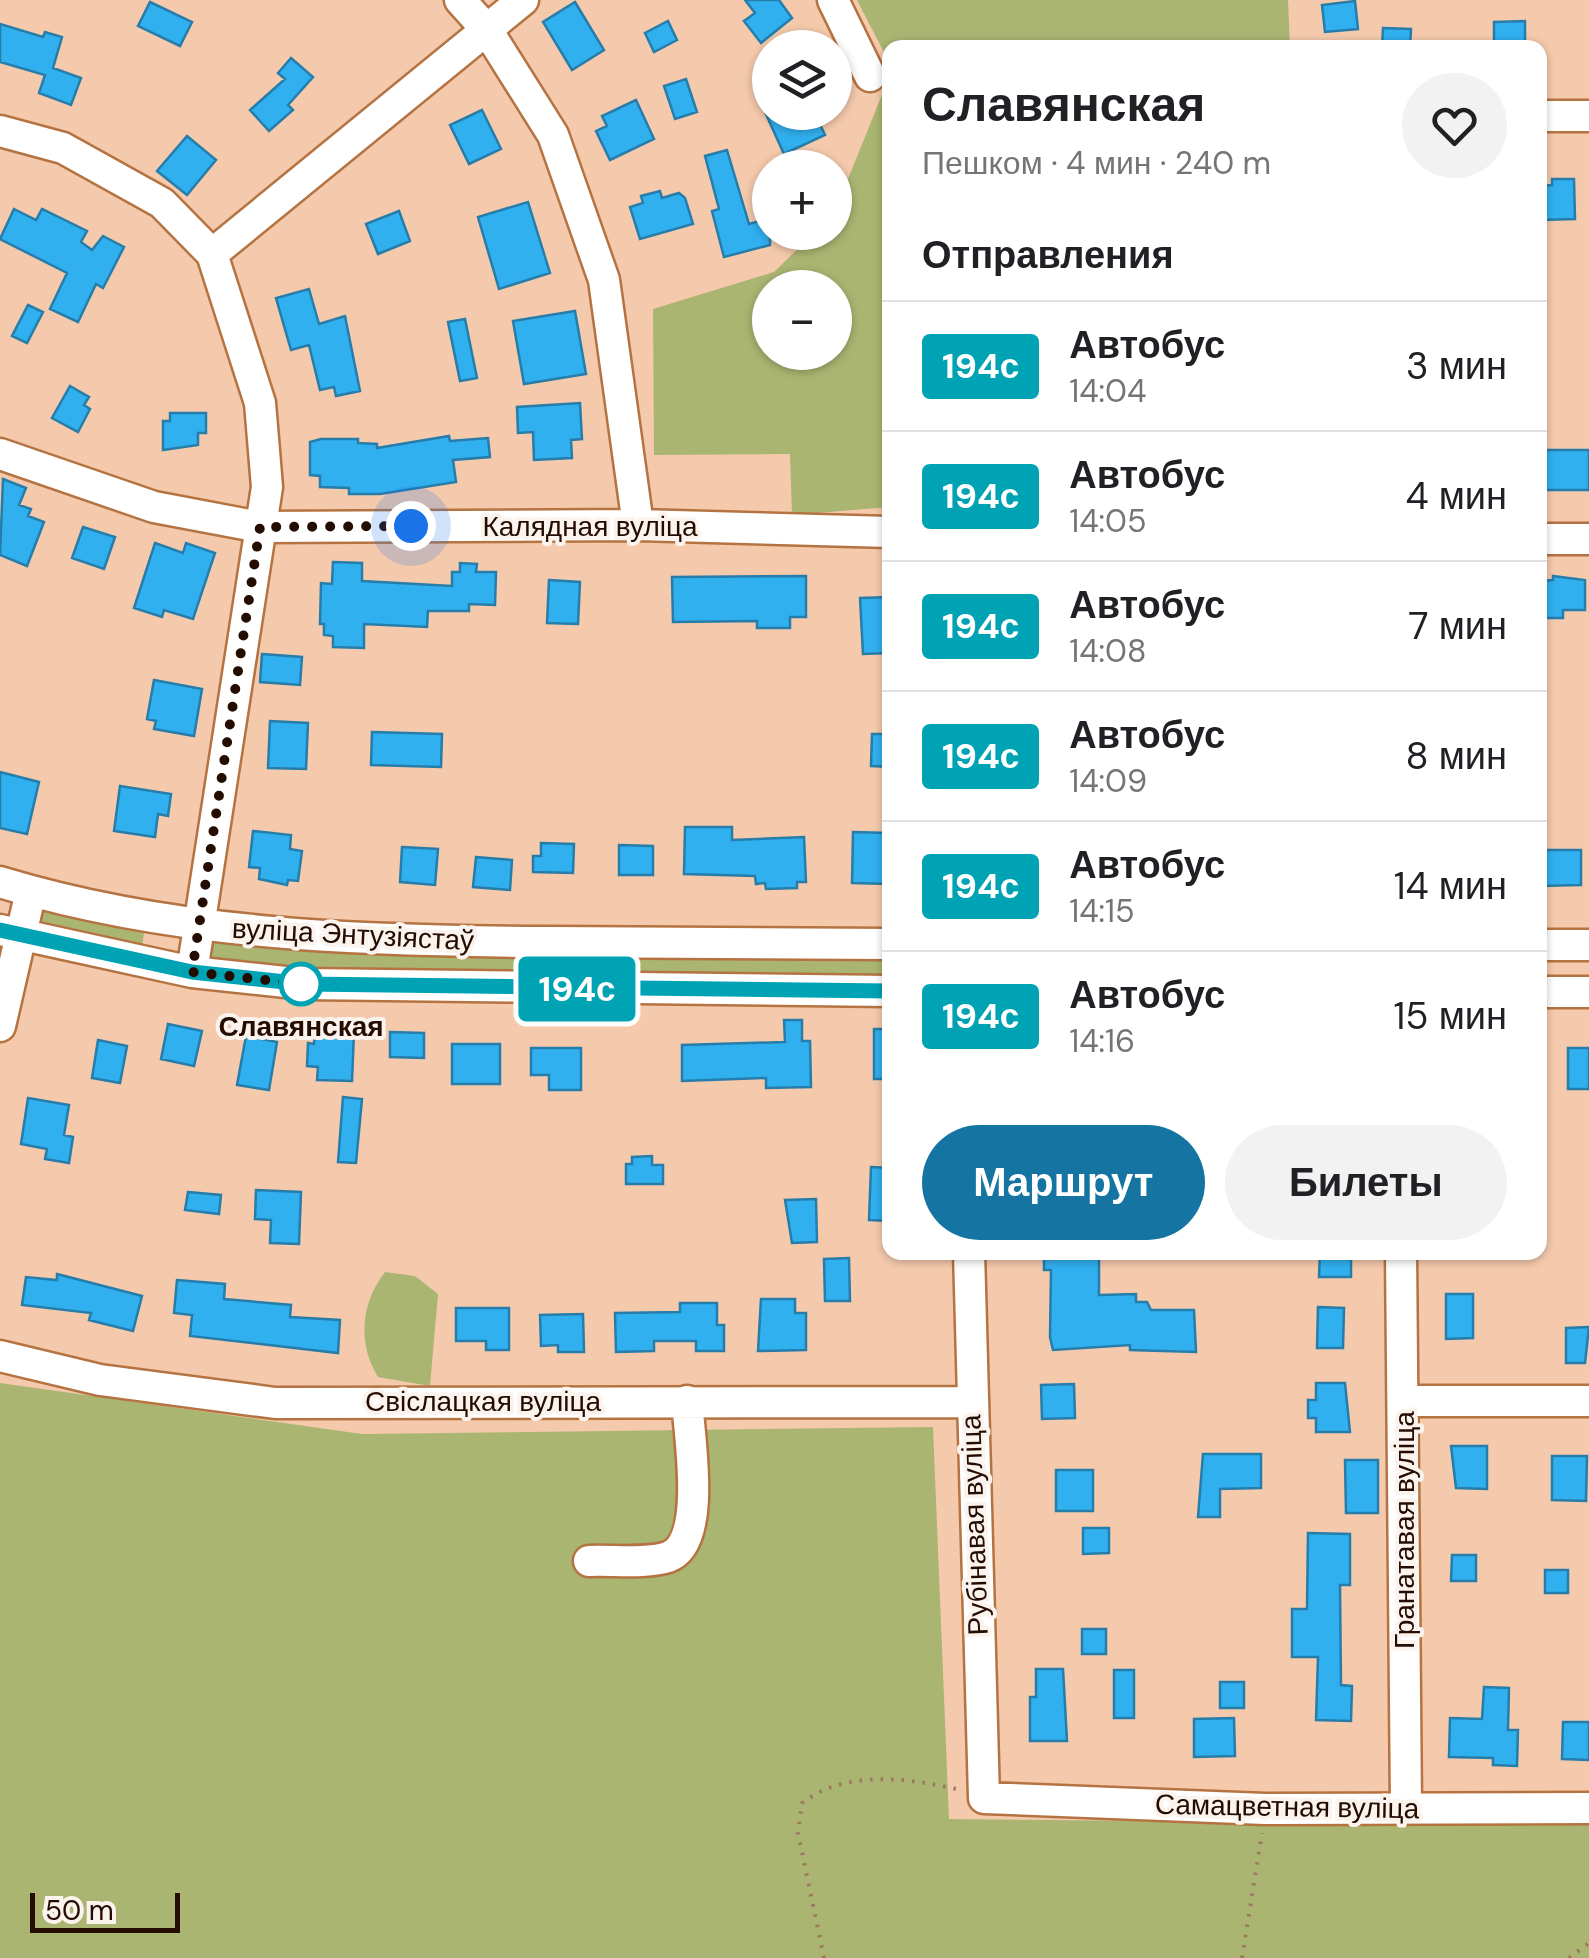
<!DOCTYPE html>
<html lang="ru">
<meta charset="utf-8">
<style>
:root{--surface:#fff;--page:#f2f2f2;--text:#202124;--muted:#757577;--line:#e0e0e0;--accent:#1574a1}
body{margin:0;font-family:"DM Sans",sans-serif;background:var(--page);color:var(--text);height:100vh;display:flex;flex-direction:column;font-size:38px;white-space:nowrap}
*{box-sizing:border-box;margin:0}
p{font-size:32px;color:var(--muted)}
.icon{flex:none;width:55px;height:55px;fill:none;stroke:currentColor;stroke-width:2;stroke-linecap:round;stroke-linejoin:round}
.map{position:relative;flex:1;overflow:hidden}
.sheet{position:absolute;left:882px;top:40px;width:665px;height:1220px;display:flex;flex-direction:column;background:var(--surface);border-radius:20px;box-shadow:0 2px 8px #0004}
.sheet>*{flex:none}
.badge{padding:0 20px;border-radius:8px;font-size:35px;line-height:65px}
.buttons{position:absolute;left:752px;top:30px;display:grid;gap:20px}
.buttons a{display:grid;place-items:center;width:100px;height:100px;border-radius:50%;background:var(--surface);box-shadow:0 2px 8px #0004;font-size:50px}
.scale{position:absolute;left:30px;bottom:25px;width:150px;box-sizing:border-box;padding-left:10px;border:5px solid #250c00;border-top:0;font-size:28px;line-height:35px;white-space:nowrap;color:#250c00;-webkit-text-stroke:8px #fbf3ee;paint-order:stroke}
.you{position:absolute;width:50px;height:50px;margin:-25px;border:8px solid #fff;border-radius:50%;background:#1a73e8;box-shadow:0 0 0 15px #1a73e833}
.map>.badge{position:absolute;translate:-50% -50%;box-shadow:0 0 0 5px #fff}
h2{padding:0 40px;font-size:38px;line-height:90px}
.round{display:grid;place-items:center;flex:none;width:105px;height:105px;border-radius:52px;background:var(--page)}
.headline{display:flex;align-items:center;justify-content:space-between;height:170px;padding:0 40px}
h1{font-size:48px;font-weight:600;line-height:75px}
.button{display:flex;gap:20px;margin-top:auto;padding:20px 40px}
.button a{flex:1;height:115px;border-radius:60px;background:var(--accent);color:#fff;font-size:40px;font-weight:600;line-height:115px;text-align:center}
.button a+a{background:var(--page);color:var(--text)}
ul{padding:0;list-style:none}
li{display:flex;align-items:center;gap:30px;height:130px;padding:0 40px;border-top:2px solid var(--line)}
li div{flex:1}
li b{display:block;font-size:38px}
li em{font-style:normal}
li .badge{min-width:110px;font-weight:700;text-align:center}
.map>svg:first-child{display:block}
.green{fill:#aab572;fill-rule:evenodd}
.building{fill:#31b0f0;stroke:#267daa;stroke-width:2.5}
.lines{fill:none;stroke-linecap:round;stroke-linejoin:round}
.minor-casing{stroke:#b57341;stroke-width:35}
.path{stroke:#9c7862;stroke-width:4;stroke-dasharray:2.5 8;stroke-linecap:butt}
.minor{stroke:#fff;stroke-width:30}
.line-casing{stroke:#fff;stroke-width:22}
.line{stroke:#00a3b4;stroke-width:15}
.walk{stroke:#250c00;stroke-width:10;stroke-dasharray:0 18}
.stop-dot{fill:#fff;stroke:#00a3b4;stroke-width:5}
.labels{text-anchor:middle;stroke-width:8;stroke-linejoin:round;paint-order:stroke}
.street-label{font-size:28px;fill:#250c00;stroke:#fbf3ee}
.stop-label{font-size:28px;font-weight:bold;fill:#250c00;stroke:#fbf3ee}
</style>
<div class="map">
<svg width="1589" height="1958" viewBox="0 0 1589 1958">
<rect width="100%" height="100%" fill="#f5caac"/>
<!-- green -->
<path class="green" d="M 857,0 L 1288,0 L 1290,47 L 890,48 L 890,64 Z
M 890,75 L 890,507 L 792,515 L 790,454 L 654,455 L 653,309 L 774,272 L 814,233 L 835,232 L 835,211 ZM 770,288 L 835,288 L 835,352 L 770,352 Z
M 46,908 L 145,927 L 141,952 L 32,925 L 36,910 Z
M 211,940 L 883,955 L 883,979 L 286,969 L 210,962 L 205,956 Z
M 385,1272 L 415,1276 L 438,1294 L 430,1386 L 378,1377 C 357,1343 361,1303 385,1272 Z
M 0,1383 L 362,1434 L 933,1427 L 949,1819 L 1589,1825 L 1589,1958 L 0,1958 Z"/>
<!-- building -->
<path class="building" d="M 745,0 L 779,0 L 792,18 L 761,43 L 744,21 L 755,13 Z
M 1355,1 L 1358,29 L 1325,32 L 1322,5 Z
M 150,2 L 192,22 L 180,46 L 138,26 Z
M 575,2 L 604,50 L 572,70 L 543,22 Z
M 668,21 L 677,40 L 654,52 L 645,33 Z
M 1525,21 L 1525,48 L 1494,48 L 1494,22 Z
M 0,24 L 43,37 L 45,32 L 62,37 L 53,68 L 81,78 L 71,105 L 39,93 L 45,75 L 0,62 Z
M 1383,28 L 1411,29 L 1410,48 L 1382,48 Z
M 291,58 L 313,77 L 288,105 L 293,110 L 269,131 L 250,110 L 285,79 L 278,73 Z
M 686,79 L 697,112 L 675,119 L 664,86 Z
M 636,100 L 654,139 L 610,160 L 596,131 L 607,126 L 602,116 Z
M 482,110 L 501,149 L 469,164 L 450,125 Z
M 765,112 L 814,112 L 825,135 L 784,154 Z
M 187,136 L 216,160 L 187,195 L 157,171 Z
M 727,150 L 749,224 L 770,218 L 770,245 L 724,257 L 712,211 L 719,209 L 705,156 Z
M 1552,179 L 1574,179 L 1575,219 L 1542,220 L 1541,186 L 1552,185 Z
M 660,191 L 662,198 L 679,193 L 685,198 L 693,224 L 640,239 L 630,207 L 643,203 L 641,196 Z
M 528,202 L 550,273 L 499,289 L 478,217 Z
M 14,209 L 36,220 L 42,209 L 87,231 L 81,242 L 92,250 L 103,236 L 124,247 L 103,288 L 96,284 L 78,322 L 50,309 L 67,273 L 0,239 Z
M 399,211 L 410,241 L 378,254 L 366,224 Z
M 309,289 L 319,324 L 345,316 L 360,391 L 336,396 L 334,387 L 320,390 L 309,345 L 291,350 L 276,298 Z
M 28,305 L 43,312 L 27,343 L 12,336 Z
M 575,311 L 586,374 L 524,384 L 513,321 Z
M 465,319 L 477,378 L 460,381 L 448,322 Z
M 70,386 L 89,397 L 84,405 L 90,409 L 78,432 L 52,418 Z
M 580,403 L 582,439 L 571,440 L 572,458 L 534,460 L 533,432 L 518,433 L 517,407 Z
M 170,413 L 206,413 L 206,433 L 198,433 L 198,445 L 163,450 L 163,421 L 170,421 Z
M 449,436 L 450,441 L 488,438 L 490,457 L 453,460 L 456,482 L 380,494 L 349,494 L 349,488 L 320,487 L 320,476 L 310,475 L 310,442 L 321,439 L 358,439 L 358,443 L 377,444 L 377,448 Z
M 1540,450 L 1589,450 L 1589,490 L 1540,490 Z
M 3,479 L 26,488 L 19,505 L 31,509 L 28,516 L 44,522 L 27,566 L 0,555 Z
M 83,527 L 115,537 L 104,569 L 72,558 Z
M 155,543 L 183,553 L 186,543 L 215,553 L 193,619 L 164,610 L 162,617 L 134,608 Z
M 333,562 L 362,563 L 362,581 L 452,586 L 452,572 L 460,572 L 460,563 L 477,564 L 476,572 L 496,572 L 495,605 L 469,604 L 469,611 L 428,611 L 427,627 L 364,624 L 364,648 L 333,647 L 333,636 L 324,635 L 324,624 L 320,624 L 321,583 L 332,584 Z
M 806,576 L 806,617 L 790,617 L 790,628 L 757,628 L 757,621 L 673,622 L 672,577 Z
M 1553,576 L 1585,580 L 1585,610 L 1563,610 L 1563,618 L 1540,618 L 1540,581 L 1553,580 Z
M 549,580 L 580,582 L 578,624 L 547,623 Z
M 890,597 L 890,653 L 863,654 L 860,598 Z
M 262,654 L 302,657 L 300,685 L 260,682 Z
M 154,680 L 202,689 L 194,736 L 154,729 L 156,721 L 147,719 Z
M 270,721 L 308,723 L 306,769 L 268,768 Z
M 372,732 L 442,734 L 441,767 L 371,765 Z
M 872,734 L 890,734 L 890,767 L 871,766 Z
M 0,772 L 39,782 L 27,834 L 0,828 Z
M 120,786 L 171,794 L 168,816 L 158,814 L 155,837 L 114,831 Z
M 685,827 L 732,827 L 732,840 L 804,837 L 806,882 L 797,882 L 797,888 L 766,889 L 765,883 L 756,884 L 755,876 L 684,874 Z
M 253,831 L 291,835 L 290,849 L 302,851 L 298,881 L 288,880 L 287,885 L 259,879 L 260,868 L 249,867 Z
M 853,832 L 890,833 L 890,884 L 852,883 Z
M 541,843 L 574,844 L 573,873 L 533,872 L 533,856 L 541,856 Z
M 619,845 L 653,846 L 653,875 L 619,875 Z
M 402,847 L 438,849 L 435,885 L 400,882 Z
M 1540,850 L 1581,850 L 1581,885 L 1540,886 Z
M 476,857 L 512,860 L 510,890 L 473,887 Z
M 784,1020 L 802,1020 L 802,1041 L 810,1041 L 811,1087 L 766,1088 L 766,1078 L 682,1081 L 682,1045 L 785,1042 Z
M 168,1024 L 202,1031 L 194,1066 L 161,1059 Z
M 874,1029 L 890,1029 L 890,1079 L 874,1079 Z
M 315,1030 L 354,1032 L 352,1081 L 317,1080 L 318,1067 L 307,1066 L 308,1043 L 314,1044 Z
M 390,1032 L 424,1033 L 424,1058 L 390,1057 Z
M 246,1036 L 277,1042 L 269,1090 L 237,1085 Z
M 98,1040 L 127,1046 L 120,1083 L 92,1078 Z
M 452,1044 L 500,1044 L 500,1084 L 452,1084 Z
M 531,1048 L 581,1048 L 581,1090 L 549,1090 L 549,1075 L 531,1075 Z
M 1568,1048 L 1589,1048 L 1589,1089 L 1568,1089 Z
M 343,1097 L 362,1099 L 356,1163 L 338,1162 Z
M 28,1098 L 69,1105 L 64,1135 L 73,1137 L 69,1163 L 45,1159 L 47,1149 L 21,1144 Z
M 652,1156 L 652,1165 L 663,1165 L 663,1184 L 626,1184 L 626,1164 L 632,1164 L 632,1157 Z
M 871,1167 L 890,1168 L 890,1221 L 869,1220 Z
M 256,1190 L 301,1192 L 299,1244 L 270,1243 L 271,1220 L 255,1219 Z
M 188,1192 L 221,1195 L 219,1214 L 185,1210 Z
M 816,1199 L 817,1242 L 792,1243 L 785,1200 Z
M 1044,1252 L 1099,1252 L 1099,1295 L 1136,1294 L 1136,1302 L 1147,1302 L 1151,1310 L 1194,1310 L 1196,1352 L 1130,1350 L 1130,1345 L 1053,1350 L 1050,1337 L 1051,1270 L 1044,1270 Z
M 1320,1252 L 1351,1252 L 1351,1277 L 1319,1277 Z
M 849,1258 L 850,1301 L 825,1301 L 824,1259 Z
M 57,1274 L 142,1296 L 133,1331 L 89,1320 L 91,1313 L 22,1305 L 26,1277 L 57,1280 Z
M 177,1280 L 225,1284 L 224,1299 L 291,1305 L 290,1317 L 340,1320 L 338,1353 L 190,1336 L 192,1315 L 174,1313 Z
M 1446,1294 L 1473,1294 L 1473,1338 L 1446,1339 Z
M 761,1299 L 795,1299 L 795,1313 L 806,1313 L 806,1350 L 758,1351 Z
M 680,1303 L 717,1303 L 717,1325 L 724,1325 L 724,1351 L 696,1351 L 696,1341 L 654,1341 L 654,1351 L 616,1352 L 615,1313 L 680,1312 Z
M 1318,1307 L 1344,1308 L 1343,1348 L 1317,1348 Z
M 456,1308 L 509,1308 L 509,1350 L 486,1350 L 486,1341 L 456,1341 Z
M 583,1314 L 584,1352 L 558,1352 L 558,1345 L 541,1346 L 540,1315 Z
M 1589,1327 L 1585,1363 L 1566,1363 L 1566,1328 Z
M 1316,1383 L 1345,1383 L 1350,1432 L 1316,1432 L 1316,1418 L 1308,1418 L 1308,1400 L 1316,1400 Z
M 1074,1384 L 1075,1418 L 1042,1419 L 1041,1385 Z
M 1451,1446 L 1487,1446 L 1487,1489 L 1456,1488 Z
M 1203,1454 L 1261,1454 L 1261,1488 L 1220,1489 L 1220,1517 L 1198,1517 Z
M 1552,1456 L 1587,1456 L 1586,1501 L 1552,1500 Z
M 1345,1460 L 1378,1460 L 1378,1513 L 1346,1513 Z
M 1056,1470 L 1093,1470 L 1093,1511 L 1056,1511 Z
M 1083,1528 L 1109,1528 L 1109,1553 L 1083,1554 Z
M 1308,1533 L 1350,1534 L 1350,1585 L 1340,1585 L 1341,1685 L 1352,1686 L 1351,1721 L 1316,1720 L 1318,1657 L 1292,1657 L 1292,1609 L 1307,1609 Z
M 1452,1555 L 1476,1555 L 1476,1581 L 1451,1581 Z
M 1545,1570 L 1568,1570 L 1568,1593 L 1545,1593 Z
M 1082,1629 L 1106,1629 L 1106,1654 L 1082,1654 Z
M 1036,1669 L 1063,1669 L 1067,1741 L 1030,1741 L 1030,1697 L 1036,1697 Z
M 1114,1670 L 1134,1670 L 1134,1718 L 1114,1718 Z
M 1220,1682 L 1244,1682 L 1244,1708 L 1220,1708 Z
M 1484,1687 L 1509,1688 L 1508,1730 L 1518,1730 L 1517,1766 L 1493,1765 L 1493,1758 L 1449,1757 L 1450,1718 L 1482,1719 Z
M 1234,1718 L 1235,1756 L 1194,1757 L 1194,1719 Z
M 1563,1722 L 1589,1722 L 1589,1760 L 1562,1759 Z"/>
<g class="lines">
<defs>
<path id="minor" d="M 460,0 L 487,30 L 553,135 L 604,280 L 638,525
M 833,0 L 870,76
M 1540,116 L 1589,116
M 0,131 L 63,148 L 162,203 L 212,254 L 260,403 L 267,487 L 192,972
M 212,254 L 523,0
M 0,454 L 154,507 L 260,527 L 638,525 L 890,532
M 1540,539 L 1589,539
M 0,882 C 178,936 364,941 549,942 C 662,943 776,944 890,944
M 0,930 L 192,972 L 304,984 L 890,991
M 1540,945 L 1589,945
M 1540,992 L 1589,992
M 0,1026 L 31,891
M 969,1252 L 984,1798 L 1265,1809 L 1589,1808
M 1401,1252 L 1406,1808
M 0,1356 L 100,1380 L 275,1403 L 969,1402
M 1403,1401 L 1589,1401
M 589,1561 C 613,1560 646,1564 668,1557 C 708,1543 689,1435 687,1401"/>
</defs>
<!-- minor casing -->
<use href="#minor" class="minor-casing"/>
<!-- path -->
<path class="path" d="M 824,1958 L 798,1833 L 802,1803 C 846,1769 908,1778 961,1790
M 1242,1958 L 1262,1833
M 1569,1958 L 1589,1943"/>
<!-- minor -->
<use href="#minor" class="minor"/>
</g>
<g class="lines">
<defs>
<path id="line" d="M 0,930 L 192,972 L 304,984 L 890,991"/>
</defs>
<!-- line casing -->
<use href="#line" class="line-casing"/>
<!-- line -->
<use href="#line" class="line"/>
<!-- walk -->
<path class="walk" d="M 301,984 L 192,972 L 260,527 L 411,526"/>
</g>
<!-- markers -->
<circle class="stop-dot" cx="301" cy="984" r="20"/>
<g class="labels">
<!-- street labels -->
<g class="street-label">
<text x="590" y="536">Калядная вуліца</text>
<text transform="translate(353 934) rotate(3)" y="10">вуліца Энтузіястаў</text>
<text x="483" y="1411">Свіслацкая вуліца</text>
<text transform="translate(974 1525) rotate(-92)" y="10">Рубінавая вуліца</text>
<text transform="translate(1404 1530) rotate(-90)" y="10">Гранатавая вуліца</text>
<text transform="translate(1287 1806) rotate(1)" y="10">Самацветная вуліца</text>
</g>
<!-- stop labels -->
<g class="stop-label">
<text x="301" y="1036">Славянская</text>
</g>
</g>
</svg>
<div class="buttons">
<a><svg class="icon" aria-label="layers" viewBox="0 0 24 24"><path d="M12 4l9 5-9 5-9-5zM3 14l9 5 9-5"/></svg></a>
<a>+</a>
<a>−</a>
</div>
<div class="scale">50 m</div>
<div class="you" style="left:411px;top:526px"></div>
<b class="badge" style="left:577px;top:989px;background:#00a3b4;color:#fff">194с</b>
<section class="sheet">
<div class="headline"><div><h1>Славянская</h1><p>Пешком · 4 мин · 240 m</p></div><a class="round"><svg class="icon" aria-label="heart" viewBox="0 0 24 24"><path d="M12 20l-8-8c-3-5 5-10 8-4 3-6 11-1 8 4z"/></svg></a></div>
<h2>Отправления</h2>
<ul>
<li><span class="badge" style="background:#00a3b4;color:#fff">194с</span><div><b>Автобус</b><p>14:04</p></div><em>3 мин</em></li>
<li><span class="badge" style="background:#00a3b4;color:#fff">194с</span><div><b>Автобус</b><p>14:05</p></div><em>4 мин</em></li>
<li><span class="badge" style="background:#00a3b4;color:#fff">194с</span><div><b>Автобус</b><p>14:08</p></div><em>7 мин</em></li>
<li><span class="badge" style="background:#00a3b4;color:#fff">194с</span><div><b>Автобус</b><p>14:09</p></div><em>8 мин</em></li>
<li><span class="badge" style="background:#00a3b4;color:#fff">194с</span><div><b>Автобус</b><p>14:15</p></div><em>14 мин</em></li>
<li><span class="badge" style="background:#00a3b4;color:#fff">194с</span><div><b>Автобус</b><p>14:16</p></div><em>15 мин</em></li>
</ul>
<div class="button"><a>Маршрут</a><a>Билеты</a></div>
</section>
</div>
